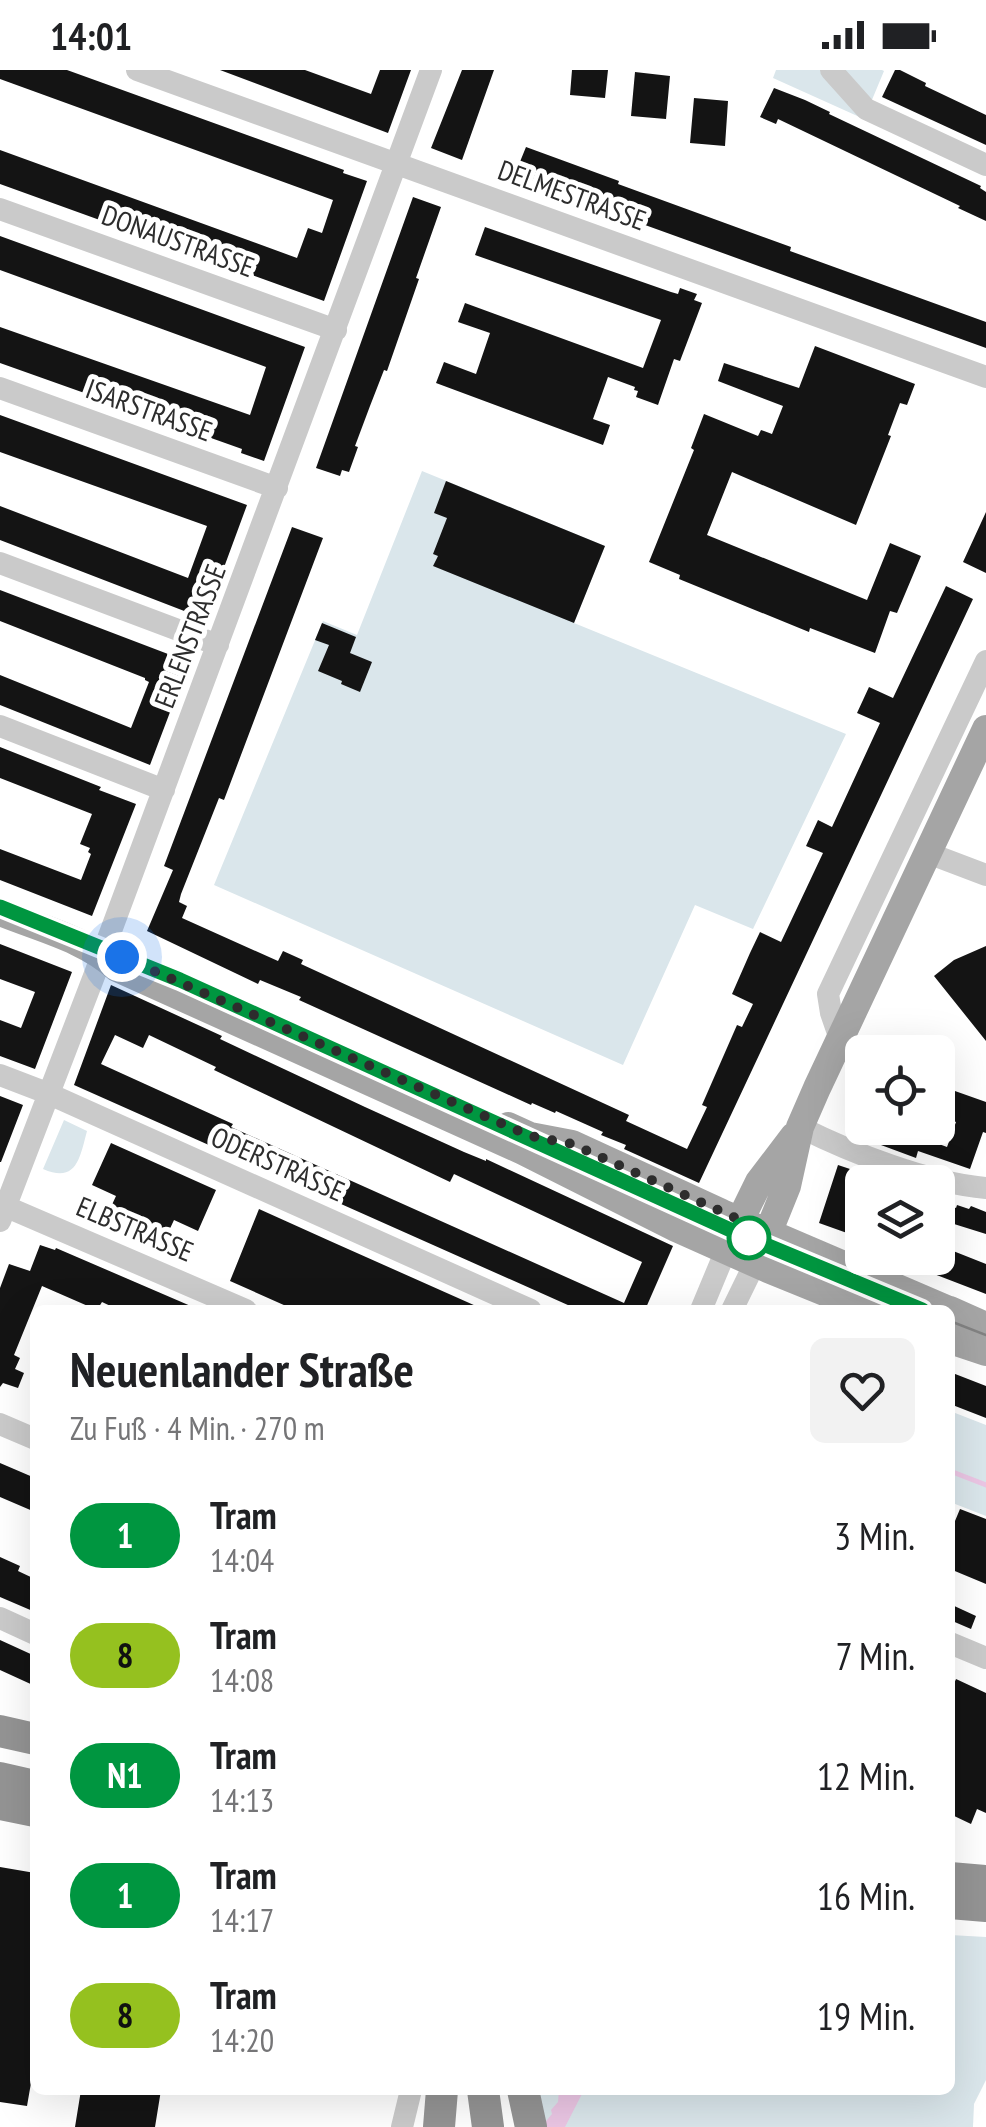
<!DOCTYPE html>
<html lang="de">
<meta charset="utf-8">
<style>
:root{--surface:#fff;--page:#f2f2f2;--text:#202124;--muted:#757577}
body{margin:0;font-family:"PT Sans Narrow",sans-serif;background:var(--page);color:var(--text);height:100vh;display:flex;flex-direction:column;font-size:38px;white-space:nowrap}
*{box-sizing:border-box;margin:0}
p{font-size:32px;color:var(--muted)}
.icon{flex:none;width:55px;height:55px;fill:none;stroke:currentColor;stroke-width:2;stroke-linecap:round;stroke-linejoin:round}
.map{position:relative;flex:1;overflow:hidden}
.panel{position:absolute;left:30px;top:1235px;width:925px;height:790px;display:flex;flex-direction:column;background:var(--surface);border-radius:15px;box-shadow:0 10px 40px #0002}
.panel>*{flex:none}
.badge{padding:0 20px;border-radius:32px;font-size:35px;line-height:65px}
.fabs{position:absolute;left:845px;top:965px;display:grid;gap:20px}
.fabs a{display:grid;place-items:center;width:110px;height:110px;border-radius:15px;background:var(--surface);box-shadow:0 10px 40px #0002;font-size:50px}
.you{position:absolute;width:50px;height:50px;margin:-25px;border:8px solid #fff;border-radius:50%;background:#1a73e8;box-shadow:0 0 0 15px #1a73e833}
.map>.badge{position:absolute;translate:-50% -50%;box-shadow:0 0 0 5px #fff}
.round{display:grid;place-items:center;flex:none;width:105px;height:105px;border-radius:15px;background:var(--page)}
.summary{display:flex;align-items:center;justify-content:space-between;height:170px;padding:0 40px}
h1{font-size:48px;font-weight:700;line-height:75px}
ul{padding:0;list-style:none}
li{display:flex;align-items:center;gap:30px;height:120px;padding:0 40px}
li div{flex:1}
li b{display:block;font-size:38px}
li em{font-style:normal}
li .badge{min-width:110px;font-weight:700;text-align:center}
.status{display:flex;justify-content:space-between;align-items:center;height:70px;padding:0 50px;background:var(--surface);direction:ltr}
.status svg{height:28px;fill:currentColor}
.map>svg:first-child{display:block}
.green{fill:#dae6eb}
.water{fill:#ebc6e4}
.lines{fill:none;stroke-linecap:round;stroke-linejoin:round}
.stream{stroke:#ebc6e4;stroke-width:5}
.building{fill:#141414;fill-rule:evenodd}
.minor{stroke:#cacaca;stroke-width:22}
.major{stroke:#a5a5a5;stroke-width:28}
.highway{stroke:#949494;stroke-width:32}
.tram{stroke:#828282;stroke-width:2.5}
.line-casing{stroke:#fff;stroke-width:22}
.line{stroke:#009640;stroke-width:15}
.walk{stroke:#2d2d2d;stroke-width:10;stroke-dasharray:0 18}
.stop-dot{fill:#fff;stroke:#009640;stroke-width:5}
.labels{text-anchor:middle;stroke-width:10;stroke-linejoin:round;paint-order:stroke}
.street-label{font-size:28px;fill:#2d2d2d;stroke:#fff}
</style>
<div class="status"><b>14:01</b><svg viewBox="0 0 49 12"><path d="M0 12V9h3v3zM5 12V6h3v6zM10 12V3h3v9zM15 12V0h3v12zM26 1h20v11H26zM47 4h2v5h-2z"/></svg></div>
<div class="map">
<svg width="986" height="2057" viewBox="0 0 986 2057">
<rect width="100%" height="100%" fill="#fff"/>
<!-- green -->
<path class="green" d="M 776,0 L 882,0 L 884,1 L 864,49 L 773,8 Z
M 422,401 L 605,476 L 574,553 L 846,664 L 753,859 L 695,835 L 623,995 L 214,815 L 323,551 L 357,565 Z
M 64,1050 L 87,1061 C 80,1087 77,1114 43,1099 Z
M 950,1341 L 986,1355 L 986,1446 L 950,1432 Z
M 950,1865 L 986,1867 L 986,2010 L 974,2034 L 973,2057 L 541,2057 L 533,2020 L 950,2020 Z"/>
<!-- water -->
<path class="water" d="M 559,2020 L 584,2020 L 565,2057 L 541,2057 L 552,2044 L 551,2040 L 558,2032 Z"/>
<g class="lines">
<!-- stream -->
<path class="stream" d="M 950,1401 L 986,1415"/>
</g>
<!-- building -->
<path class="building" d="M 0,0 L 67,0 L 344,100 L 343,103 L 367,111 L 324,231 L 0,114 L 0,80 L 297,188 L 308,158 L 322,163 L 333,130 L 0,9 Z
M 220,0 L 305,0 L 371,24 L 380,0 L 411,0 L 388,63 Z
M 462,0 L 494,0 L 462,90 L 431,78 Z
M 572,0 L 608,0 L 605,28 L 570,25 Z
M 895,0 L 900,0 L 926,13 L 925,16 L 986,45 L 986,75 L 882,27 Z
M 635,2 L 670,6 L 666,49 L 631,46 Z
M 774,18 L 805,30 L 830,42 L 829,44 L 981,116 L 980,118 L 986,122 L 986,151 L 958,138 L 960,136 L 778,49 L 776,54 L 760,47 Z
M 694,28 L 728,31 L 725,76 L 690,73 Z
M 526,77 L 619,111 L 618,114 L 791,177 L 790,181 L 986,252 L 986,278 L 609,142 L 609,139 L 515,104 Z
M 413,127 L 441,137 L 416,208 L 419,209 L 387,301 L 384,300 L 370,336 L 355,376 L 358,377 L 349,402 L 342,400 L 340,406 L 316,398 Z
M 485,157 L 671,222 L 678,224 L 680,218 L 697,224 L 694,230 L 702,233 L 680,291 L 674,289 L 658,335 L 636,327 L 638,321 L 634,320 L 635,317 L 608,307 L 593,349 L 610,355 L 603,375 L 436,313 L 444,292 L 476,304 L 490,263 L 458,252 L 465,233 L 643,298 L 661,250 L 475,185 Z
M 0,166 L 305,277 L 264,391 L 241,383 L 242,379 L 0,293 L 0,257 L 250,345 L 266,297 L 0,200 Z
M 815,276 L 915,314 L 907,335 L 900,333 L 888,365 L 891,366 L 856,455 L 732,402 L 707,465 L 867,530 L 890,473 L 921,486 L 897,543 L 890,541 L 875,583 L 810,558 L 809,562 L 679,509 L 680,505 L 649,492 L 694,380 L 691,378 L 704,344 L 758,366 L 761,360 L 772,364 L 783,336 L 718,311 L 724,293 L 799,318 Z
M 0,345 L 247,435 L 205,549 L 0,470 L 0,436 L 188,508 L 207,456 L 0,382 Z
M 446,411 L 605,476 L 574,553 L 433,496 L 438,486 L 433,484 L 447,448 L 434,443 Z
M 986,442 L 986,503 L 963,492 Z
M 292,457 L 323,468 L 224,730 L 219,728 L 181,824 L 179,832 L 187,836 L 182,848 L 278,891 L 283,881 L 303,890 L 301,894 L 629,1045 L 626,1051 L 687,1079 L 707,1037 L 702,1035 L 737,955 L 742,957 L 753,934 L 732,924 L 750,883 L 760,862 L 781,872 L 823,783 L 806,776 L 818,750 L 832,757 L 880,653 L 857,643 L 869,617 L 893,628 L 946,516 L 973,529 L 699,1113 L 624,1079 L 626,1075 L 601,1065 L 603,1062 L 556,1041 L 555,1043 L 532,1033 L 531,1035 L 299,930 L 301,927 L 260,910 L 258,914 L 147,861 L 173,800 L 164,796 Z
M 0,520 L 189,592 L 150,695 L 0,635 L 0,605 L 131,658 L 149,612 L 145,610 L 145,608 L 0,551 Z
M 322,553 L 356,567 L 350,583 L 372,592 L 360,622 L 341,614 L 342,611 L 318,601 L 329,575 L 315,570 Z
M 0,677 L 101,717 L 99,720 L 136,734 L 92,846 L 0,810 L 0,779 L 81,810 L 91,784 L 88,782 L 90,778 L 80,774 L 92,744 L 0,708 Z
M 0,874 L 72,902 L 35,999 L 0,986 L 0,950 L 21,958 L 35,922 L 0,909 Z
M 986,876 L 986,971 L 934,906 L 954,890 Z
M 111,915 L 222,966 L 220,969 L 365,1037 L 464,1082 L 486,1091 L 486,1089 L 673,1176 L 645,1240 L 579,1240 L 74,1015 ZM 115,965 L 143,978 L 149,965 L 216,997 L 214,1000 L 450,1112 L 454,1104 L 642,1192 L 624,1233 L 231,1057 L 233,1054 L 101,994 Z
M 938,1015 L 986,1032 L 986,1063 L 983,1062 L 970,1099 L 918,1081 L 916,1088 L 854,1065 L 856,1058 L 892,1058 L 891,1061 L 921,1071 L 923,1068 L 947,1077 L 956,1052 L 938,1045 Z
M 0,1026 L 23,1035 L 1,1092 L 0,1092 Z
M 111,1073 L 216,1120 L 198,1161 L 174,1150 L 160,1180 L 103,1154 L 116,1126 L 92,1115 Z
M 838,1095 L 862,1103 L 862,1116 L 847,1163 L 819,1153 Z
M 938,1131 L 956,1138 L 957,1135 L 969,1139 L 971,1136 L 986,1142 L 986,1164 L 938,1149 Z
M 259,1139 L 330,1171 L 485,1240 L 295,1240 L 230,1211 Z
M 40,1175 L 55,1180 L 56,1178 L 200,1240 L 119,1240 L 102,1232 L 97,1240 L 42,1216 L 14,1285 L 20,1288 L 15,1299 L 24,1303 L 18,1318 L 3,1313 L 0,1317 L 0,1218 L 9,1194 L 30,1201 Z
M 938,1175 L 986,1194 L 986,1224 L 895,1189 L 938,1188 Z
M 950,1302 L 986,1316 L 986,1348 L 950,1334 Z
M 0,1393 L 35,1408 L 35,1442 L 0,1427 Z
M 960,1439 L 986,1449 L 986,1514 L 950,1499 L 950,1463 Z
M 0,1487 L 20,1496 L 18,1501 L 35,1509 L 35,1542 L 0,1527 Z
M 950,1534 L 976,1546 L 971,1559 L 950,1550 Z
M 0,1570 L 35,1586 L 35,1616 L 0,1600 Z
M 956,1609 L 986,1623 L 986,1743 L 977,1739 L 971,1754 L 950,1744 L 950,1623 Z
M 0,1797 L 35,1803 L 35,1990 L 27,2036 L 0,2032 Z
M 81,2020 L 161,2020 L 155,2057 L 75,2057 Z"/>
<g class="lines">
<!-- minor -->
<path class="minor" d="M 137,0 L 986,307
M 831,0 L 866,39 L 986,95
M 0,139 L 336,260
M 0,318 L 277,418
M 0,493 L 218,575
M 0,656 L 164,720
M 928,783 L 986,805
M 840,969 L 831,943 L 828,924 L 986,591
M 0,1005 L 47,1023 L 531,1240
M 800,1057 C 852,1083 928,1113 986,1118
M 0,1134 L 246,1240
M 0,1151 L 96,901 L 431,0
M 701,1240 L 726,1180
M 732,1240 L 755,1193
M 0,1354 L 35,1369
M 0,1548 L 35,1564
M 950,1573 L 986,1588
M 402,2057 L 411,2020"/>
<!-- major -->
<path class="major" d="M 0,842 C 39,858 86,869 117,898 L 523,1081 L 676,1158 L 768,1199 L 869,1240
M 508,1056 L 530,1066 L 572,1074 L 722,1143 L 949,1240
M 733,1165 L 759,1112 L 794,1066
M 762,1178 L 787,1116 L 800,1057 L 817,1018 L 986,659
M 950,1240 L 986,1256
M 950,1270 L 986,1282"/>
<!-- highway -->
<path class="highway" d="M 0,1661 L 35,1669
M 0,1708 L 35,1716
M 0,1734 L 35,1741
M 950,1808 L 986,1811
M 950,1833 L 986,1836
M 483,2020 L 488,2057
M 523,2020 L 531,2057
M 439,2057 L 442,2020"/>
<!-- tram -->
<path class="tram" d="M 0,837 L 180,910 L 735,1162 L 922,1240
M 950,1251 L 986,1265"/>
</g>
<g class="lines">
<defs>
<path id="line" d="M 0,837 L 180,910 L 735,1162 L 922,1240"/>
</defs>
<!-- line casing -->
<use href="#line" class="line-casing"/>
<!-- line -->
<use href="#line" class="line"/>
<!-- walk -->
<path class="walk" d="M 122,887 L 530,1066 L 572,1074 L 740,1150 L 735,1162 L 749,1168"/>
</g>
<!-- markers -->
<circle class="stop-dot" cx="749" cy="1168" r="20"/>
<g class="labels">
<!-- street labels -->
<g class="street-label">
<text transform="translate(572 125) rotate(20)" y="10">DELMESTRASSE</text>
<text transform="translate(178 171) rotate(20)" y="10">DONAUSTRASSE</text>
<text transform="translate(149 340) rotate(20)" y="10">ISARSTRASSE</text>
<text transform="translate(190 566) rotate(-69)" y="10">ERLENSTRASSE</text>
<text transform="translate(278 1094) rotate(24)" y="10">ODERSTRASSE</text>
<text transform="translate(135 1159) rotate(23)" y="10">ELBSTRASSE</text>
</g>
</g>
</svg>
<div class="fabs">
<a><svg class="icon" aria-label="locate" viewBox="0 0 24 24"><circle cx="12" cy="12" r="6"/><path d="M12 2v4M12 18v4M2 12h4M18 12h4"/></svg></a>
<a><svg class="icon" aria-label="layers" viewBox="0 0 24 24"><path d="M12 4l9 5-9 5-9-5zM3 14l9 5 9-5"/></svg></a>
</div>
<div class="you" style="left:122px;top:887px"></div>
<section class="panel">
<div class="summary"><div><h1>Neuenlander Straße</h1><p>Zu Fuß · 4 Min. · 270 m</p></div><a class="round"><svg class="icon" aria-label="heart" viewBox="0 0 24 24"><path d="M12 20l-8-8c-3-5 5-10 8-4 3-6 11-1 8 4z"/></svg></a></div>
<ul>
<li><span class="badge" style="background:#009640;color:#fff">1</span><div><b>Tram</b><p>14:04</p></div><em>3 Min.</em></li>
<li><span class="badge" style="background:#95c11f;color:#111">8</span><div><b>Tram</b><p>14:08</p></div><em>7 Min.</em></li>
<li><span class="badge" style="background:#009640;color:#fff">N1</span><div><b>Tram</b><p>14:13</p></div><em>12 Min.</em></li>
<li><span class="badge" style="background:#009640;color:#fff">1</span><div><b>Tram</b><p>14:17</p></div><em>16 Min.</em></li>
<li><span class="badge" style="background:#95c11f;color:#111">8</span><div><b>Tram</b><p>14:20</p></div><em>19 Min.</em></li>
</ul>
</section>
</div>
